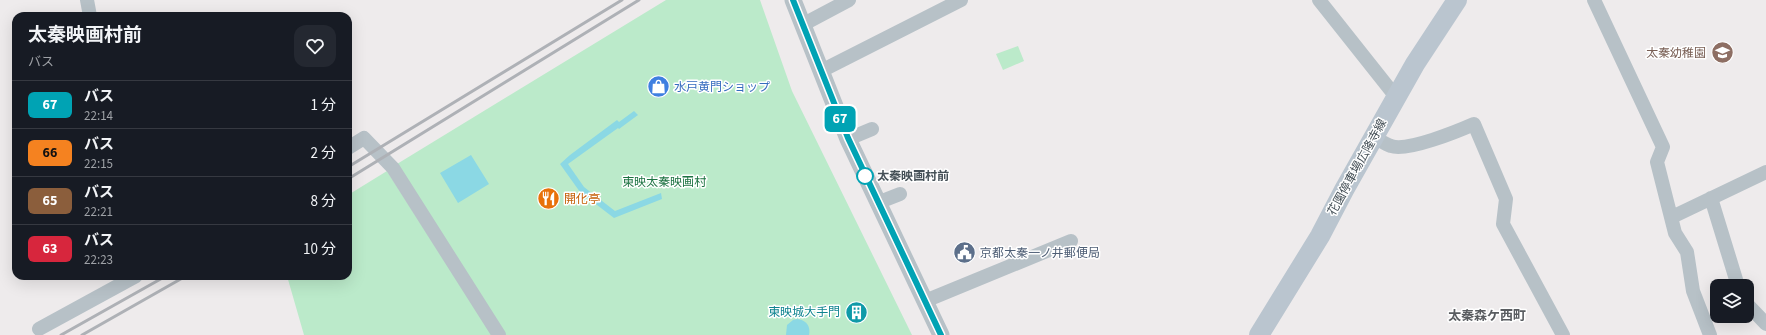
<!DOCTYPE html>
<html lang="ja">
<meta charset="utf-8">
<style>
:root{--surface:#171b24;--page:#242831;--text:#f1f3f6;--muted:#9ea1a6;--line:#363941}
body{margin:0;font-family:"Source Sans 3","Noto Sans JP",sans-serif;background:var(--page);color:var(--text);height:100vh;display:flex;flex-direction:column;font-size:15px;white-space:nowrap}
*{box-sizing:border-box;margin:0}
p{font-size:13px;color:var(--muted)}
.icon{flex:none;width:22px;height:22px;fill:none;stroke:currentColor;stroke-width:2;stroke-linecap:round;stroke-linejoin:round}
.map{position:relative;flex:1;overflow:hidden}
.side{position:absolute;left:12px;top:12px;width:340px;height:268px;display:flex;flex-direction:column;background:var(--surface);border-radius:12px;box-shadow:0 4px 16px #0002}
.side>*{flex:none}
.badge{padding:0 8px;border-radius:6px;font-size:14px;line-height:26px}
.controls{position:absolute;left:1710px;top:279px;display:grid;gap:8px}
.controls a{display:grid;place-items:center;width:44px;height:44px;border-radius:8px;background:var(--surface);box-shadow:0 4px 16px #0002;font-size:20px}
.map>.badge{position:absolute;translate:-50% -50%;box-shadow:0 0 0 2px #fff}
.round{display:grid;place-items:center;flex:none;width:42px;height:42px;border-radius:12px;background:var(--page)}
.headline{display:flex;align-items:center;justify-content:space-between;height:68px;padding:0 16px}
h1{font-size:19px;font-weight:700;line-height:30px}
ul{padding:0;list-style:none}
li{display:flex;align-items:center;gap:12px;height:48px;padding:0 16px;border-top:1px solid var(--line)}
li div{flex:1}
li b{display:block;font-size:15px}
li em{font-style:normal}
li .badge{min-width:44px;font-weight:700;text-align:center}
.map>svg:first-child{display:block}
.green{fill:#bbeaca}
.water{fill:#8bd8e4}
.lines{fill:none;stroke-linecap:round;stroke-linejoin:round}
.minor{stroke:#b7c1c7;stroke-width:14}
.tertiary{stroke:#b7c1c7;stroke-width:17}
.secondary{stroke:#bac5cf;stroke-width:20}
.rail{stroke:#aeb1b6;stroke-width:3}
.line-casing{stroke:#fff;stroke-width:9}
.line{stroke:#00a3b4;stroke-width:6}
.stop-dot{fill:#fff;stroke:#00a3b4;stroke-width:2}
.labels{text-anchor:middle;stroke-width:3;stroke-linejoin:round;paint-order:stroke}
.education-label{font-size:12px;fill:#785e54;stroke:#fff;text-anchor:end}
.shop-label{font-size:12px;fill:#366cbe;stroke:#fff;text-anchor:start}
.street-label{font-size:12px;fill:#455057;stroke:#fff}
.stop-label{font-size:12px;font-weight:bold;fill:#455057;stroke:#fff;text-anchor:start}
.park-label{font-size:12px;fill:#1c7241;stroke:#fff}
.food-label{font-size:12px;fill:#c56008;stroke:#fff;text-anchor:start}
.service-label{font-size:12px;fill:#4e5e75;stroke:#fff;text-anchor:start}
.culture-label{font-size:12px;fill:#0d838f;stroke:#fff;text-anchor:end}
.neighbourhood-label{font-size:13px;font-weight:bold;fill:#595c60;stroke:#fff}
</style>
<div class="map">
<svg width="1766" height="335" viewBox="0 0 1766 335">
<rect width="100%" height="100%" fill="#eeebec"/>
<!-- green -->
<path class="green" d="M 666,0 L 760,0 L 792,91 L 912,335 L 504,335 L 397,164 Z
M 1018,46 L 1024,61 L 1003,70 L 996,54 Z
M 387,171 L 492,335 L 304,335 L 287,276 L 348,276 L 348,195 Z"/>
<!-- water -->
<path class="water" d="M 634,111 L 638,115 L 619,129 L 618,128 L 568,164 L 584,187 L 615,211 L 661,193 L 662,199 L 614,218 L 580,192 L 560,164 L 570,155 L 617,120 L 619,122 Z
M 471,155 L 489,184 L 458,203 L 440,173 Z
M 797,319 C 806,320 811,326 809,335 L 786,335 L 787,325 L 793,320 Z"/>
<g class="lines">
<!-- minor -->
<path class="minor" d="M 87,0 L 90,16
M 1319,0 L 1396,97
M 1594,0 L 1663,147 L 1657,162 L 1675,233 L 1687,252 L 1693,291 L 1710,335
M 802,25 L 849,0
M 821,71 L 961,0
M 1374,137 C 1380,140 1385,144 1391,146 C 1407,152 1458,131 1474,124 L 1506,199 L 1503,224 L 1563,335
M 848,139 L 872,129
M 348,148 L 364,138 L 393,168 L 499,335
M 1711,198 L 1738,286
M 877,203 L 900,194
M 1672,217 L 1766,172
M 925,301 L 1071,241
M 1747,304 L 1766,324
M 39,329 L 136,276"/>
<!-- tertiary -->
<path class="tertiary" d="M 793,0 L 848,139 L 941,335"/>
<!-- secondary -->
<path class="secondary" d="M 1259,335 L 1320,236 L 1344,190 L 1415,64 L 1457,0"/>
<!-- rail -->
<path class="rail" d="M 348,167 L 622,0
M 348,179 L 639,0
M 61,335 L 166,276
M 82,335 L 186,276"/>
</g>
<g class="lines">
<defs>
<path id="line" d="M 793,0 L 848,138 L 941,335"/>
</defs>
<!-- line casing -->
<use href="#line" class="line-casing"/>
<!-- line -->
<use href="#line" class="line"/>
</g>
<!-- icons -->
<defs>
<symbol id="school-disc" viewBox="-11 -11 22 22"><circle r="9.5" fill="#8d6e63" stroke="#fff"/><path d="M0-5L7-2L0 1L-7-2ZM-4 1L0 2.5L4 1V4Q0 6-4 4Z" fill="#fff"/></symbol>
<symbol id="shop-disc" viewBox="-11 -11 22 22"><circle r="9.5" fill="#3f7fe0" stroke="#fff"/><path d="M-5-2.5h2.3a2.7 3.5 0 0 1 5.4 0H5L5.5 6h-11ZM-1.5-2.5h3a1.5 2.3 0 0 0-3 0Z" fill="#fff"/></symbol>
<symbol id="restaurant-disc" viewBox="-11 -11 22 22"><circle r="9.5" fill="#e8710a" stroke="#fff"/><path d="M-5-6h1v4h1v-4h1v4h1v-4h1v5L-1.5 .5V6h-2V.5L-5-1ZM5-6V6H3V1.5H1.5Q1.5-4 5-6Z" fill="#fff"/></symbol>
<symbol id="civic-disc" viewBox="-11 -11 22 22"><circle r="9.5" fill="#5c6f8a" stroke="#fff"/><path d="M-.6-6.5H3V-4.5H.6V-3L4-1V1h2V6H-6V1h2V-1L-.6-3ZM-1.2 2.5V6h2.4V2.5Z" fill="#fff"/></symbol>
<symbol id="building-disc" viewBox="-11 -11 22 22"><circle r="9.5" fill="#0f9aa8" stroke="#fff"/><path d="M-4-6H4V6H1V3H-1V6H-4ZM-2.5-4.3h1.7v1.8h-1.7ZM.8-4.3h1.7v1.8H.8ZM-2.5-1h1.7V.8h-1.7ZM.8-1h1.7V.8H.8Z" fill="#fff"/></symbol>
</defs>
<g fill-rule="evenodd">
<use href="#school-disc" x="1710" y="40" width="25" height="25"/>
<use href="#shop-disc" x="646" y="74" width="25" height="25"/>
<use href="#restaurant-disc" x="536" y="186" width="25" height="25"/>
<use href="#civic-disc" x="952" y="240" width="25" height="25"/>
<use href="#building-disc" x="844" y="300" width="25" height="25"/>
</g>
<!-- markers -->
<circle class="stop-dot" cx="865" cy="176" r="8"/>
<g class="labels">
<!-- education labels -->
<g class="education-label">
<text x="1706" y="57">太秦幼稚園</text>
</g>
<!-- shop labels -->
<g class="shop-label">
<text x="674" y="91">水戸黄門ショップ</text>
</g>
<!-- street labels -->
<g class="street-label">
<text transform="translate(1357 167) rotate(-61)" y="4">花園停車場広隆寺線</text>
</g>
<!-- stop labels -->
<g class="stop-label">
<text x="877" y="180">太秦映画村前</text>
</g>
<!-- park labels -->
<g class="park-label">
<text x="664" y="186">東映太秦映画村</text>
</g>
<!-- food labels -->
<g class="food-label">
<text x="564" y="203">開化亭</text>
</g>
<!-- service labels -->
<g class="service-label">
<text x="980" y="257">京都太秦一ノ井郵便局</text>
</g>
<!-- culture labels -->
<g class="culture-label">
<text x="840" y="316">東映城大手門</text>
</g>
<!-- neighbourhood labels -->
<g class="neighbourhood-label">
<text x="1487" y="320">太秦森ケ西町</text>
</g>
</g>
</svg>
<div class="controls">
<a><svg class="icon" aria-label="layers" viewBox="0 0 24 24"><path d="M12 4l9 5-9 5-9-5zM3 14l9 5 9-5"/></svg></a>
</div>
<b class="badge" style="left:840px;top:119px;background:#00a3b4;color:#fff">67</b>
<section class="side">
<div class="headline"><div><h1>太秦映画村前</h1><p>バス</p></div><a class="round"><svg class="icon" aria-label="heart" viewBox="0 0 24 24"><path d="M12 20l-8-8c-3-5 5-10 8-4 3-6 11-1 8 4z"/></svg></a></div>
<ul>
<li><span class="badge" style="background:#00a3b4;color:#fff">67</span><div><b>バス</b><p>22:14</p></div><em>1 分</em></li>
<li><span class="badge" style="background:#f58220;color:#111">66</span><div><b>バス</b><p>22:15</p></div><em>2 分</em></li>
<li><span class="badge" style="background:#8b5e3c;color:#fff">65</span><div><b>バス</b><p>22:21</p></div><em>8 分</em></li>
<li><span class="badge" style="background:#d7263d;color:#fff">63</span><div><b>バス</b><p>22:23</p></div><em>10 分</em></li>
</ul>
</section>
</div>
